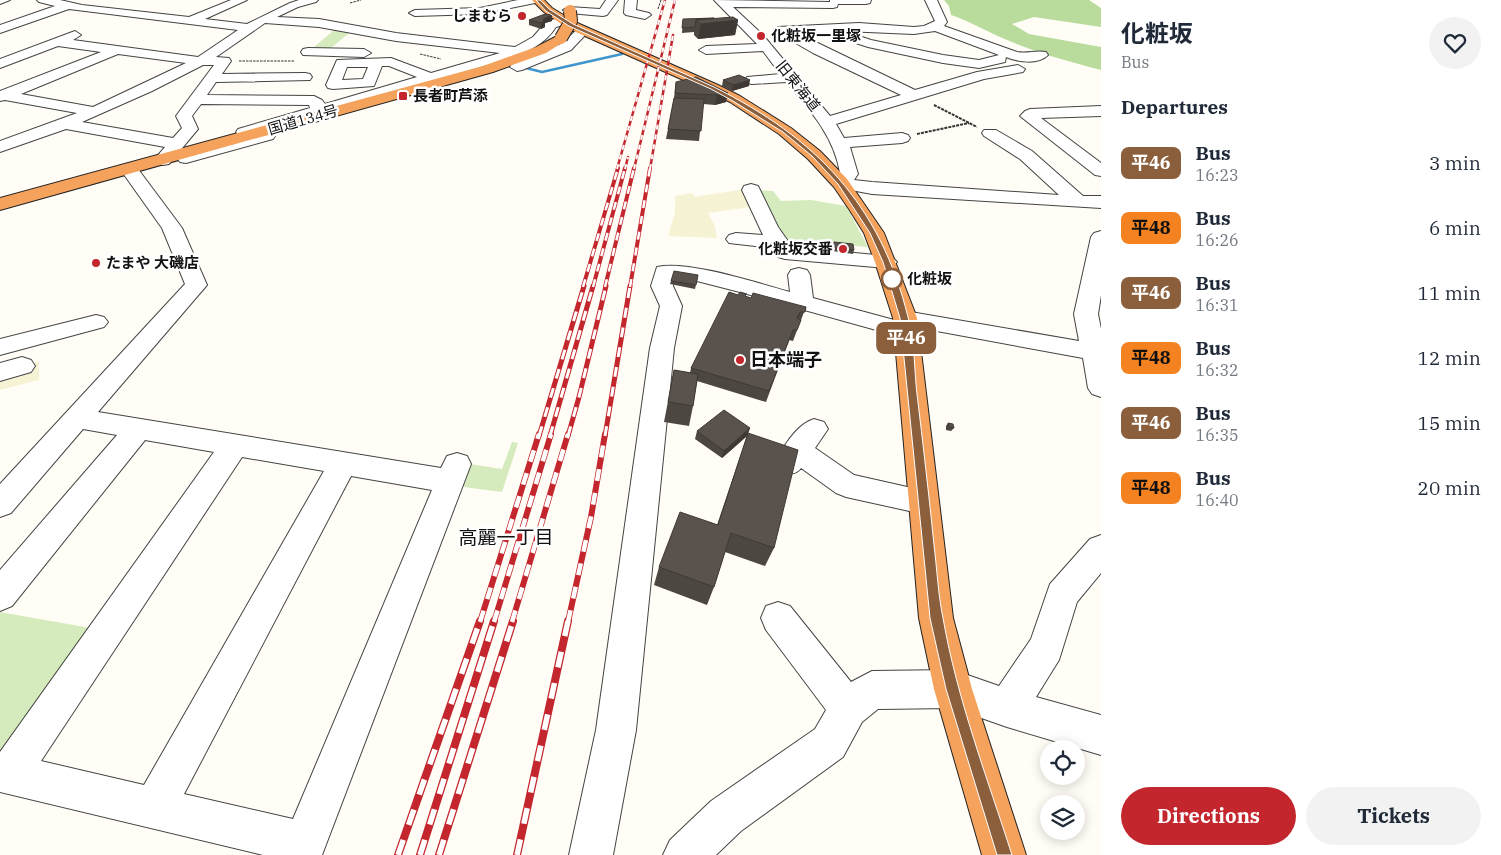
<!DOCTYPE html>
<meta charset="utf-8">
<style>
:root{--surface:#fff;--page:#f2f2f3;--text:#1f2937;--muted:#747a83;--accent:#c4262e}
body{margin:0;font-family:"IBM Plex Serif","Noto Sans JP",serif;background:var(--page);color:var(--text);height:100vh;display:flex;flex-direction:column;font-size:19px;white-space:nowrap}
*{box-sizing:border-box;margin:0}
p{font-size:16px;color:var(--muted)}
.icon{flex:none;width:28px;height:28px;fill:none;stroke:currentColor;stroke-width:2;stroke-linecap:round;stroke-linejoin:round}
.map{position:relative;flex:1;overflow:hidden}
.sheet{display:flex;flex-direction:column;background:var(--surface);width:400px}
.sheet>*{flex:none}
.badge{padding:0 10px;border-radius:8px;font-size:18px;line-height:32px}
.controls{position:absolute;left:1040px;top:740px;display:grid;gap:10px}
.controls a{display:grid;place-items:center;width:45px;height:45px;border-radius:50%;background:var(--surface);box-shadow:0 2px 12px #0003;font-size:25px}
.map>.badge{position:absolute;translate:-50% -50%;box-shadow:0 0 0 2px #fff}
h2{padding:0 20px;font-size:19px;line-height:45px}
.round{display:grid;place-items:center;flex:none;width:52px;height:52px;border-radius:26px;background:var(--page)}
.head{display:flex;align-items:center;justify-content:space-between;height:85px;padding:0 20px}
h1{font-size:24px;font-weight:700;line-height:38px}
.primary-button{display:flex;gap:10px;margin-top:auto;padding:10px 20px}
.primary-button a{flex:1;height:58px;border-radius:30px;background:var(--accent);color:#fff;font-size:20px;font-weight:700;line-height:58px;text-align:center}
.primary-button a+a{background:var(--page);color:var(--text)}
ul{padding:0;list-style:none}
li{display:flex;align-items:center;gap:15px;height:65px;padding:0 20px}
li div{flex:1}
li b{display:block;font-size:19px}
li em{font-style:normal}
li .badge{min-width:55px;font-weight:700;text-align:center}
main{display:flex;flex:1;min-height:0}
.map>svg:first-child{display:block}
.farmland{fill:#f6f3d4}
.green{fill:#d5ebbd}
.forest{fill:#b9dc9c}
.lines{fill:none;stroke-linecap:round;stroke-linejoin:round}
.stream{stroke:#3f96cf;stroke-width:2.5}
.minor-casing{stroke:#444;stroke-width:2}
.highway-casing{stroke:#222;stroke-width:2}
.path-far1{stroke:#333;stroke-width:1;stroke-dasharray:2.5 1;stroke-linecap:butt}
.path{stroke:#333;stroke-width:2;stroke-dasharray:3 1;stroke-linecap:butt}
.minor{fill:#fff;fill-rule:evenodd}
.highway{fill:#f5a25d;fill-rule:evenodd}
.rail-far4-casing{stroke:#c4262e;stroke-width:2.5}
.rail-far3-casing{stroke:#c4262e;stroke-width:4}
.rail-far2-casing{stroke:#c4262e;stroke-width:5}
.rail-far1-casing{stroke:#c4262e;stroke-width:6}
.rail-casing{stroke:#c4262e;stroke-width:8}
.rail-far4{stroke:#fff;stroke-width:2;stroke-dasharray:5;stroke-linecap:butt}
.rail-far3{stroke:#fff;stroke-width:2.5;stroke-dasharray:8;stroke-linecap:butt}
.rail-far2{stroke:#fff;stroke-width:3;stroke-dasharray:10;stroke-linecap:butt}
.rail-far1{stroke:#fff;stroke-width:4.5;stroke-dasharray:12;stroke-linecap:butt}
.rail{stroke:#fff;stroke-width:5.5;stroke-dasharray:16;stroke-linecap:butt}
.highway-bridge-casing{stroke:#222;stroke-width:14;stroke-linecap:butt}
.highway-bridge{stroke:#f5a25d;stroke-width:12}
.wall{fill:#4d4742}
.shaded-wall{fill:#3f3936}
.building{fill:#5a524d;stroke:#3f3936}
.line{fill:#8b5e3c;stroke:#fff}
.poi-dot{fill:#c4262e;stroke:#fff;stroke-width:2}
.stop-dot{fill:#fff;stroke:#8b5e3c;stroke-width:2.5}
.labels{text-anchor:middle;stroke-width:5;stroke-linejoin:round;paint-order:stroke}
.far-poi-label{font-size:15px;font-weight:bold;fill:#111;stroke:#fff;text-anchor:start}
.far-street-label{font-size:15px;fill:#111;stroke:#fff}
.far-stop-label{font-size:15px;font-weight:bold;fill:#111;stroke:#fff;text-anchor:start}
.poi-label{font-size:18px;font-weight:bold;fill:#111;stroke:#fff;text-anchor:start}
.neighbourhood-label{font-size:19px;fill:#111;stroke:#fff}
</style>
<main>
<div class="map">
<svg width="1101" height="855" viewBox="0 0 1101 855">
<rect width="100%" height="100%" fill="#fffdf5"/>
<!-- farmland -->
<path class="farmland" d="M 751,188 L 758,206 L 708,213 L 715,226 L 717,238 L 668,236 L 675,213 L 675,196 L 692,193 L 695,197 Z
M 39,361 L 39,380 L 0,390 L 0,372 Z"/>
<!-- green -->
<path class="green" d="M 339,26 L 354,29 L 325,53 L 308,52 Z
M 751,190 L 773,191 L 781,201 L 811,200 L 846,206 L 868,247 L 829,244 L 832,257 L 785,253 Z
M 512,442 L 518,443 L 502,492 L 448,485 L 457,462 L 502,469 Z
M 0,612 L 107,631 L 0,772 Z"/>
<!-- forest -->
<path class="forest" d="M 944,0 L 1089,0 L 1101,8 L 1101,27 L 1034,17 L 1012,24 L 1029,34 L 1101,47 L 1101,70 C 1071,62 1041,54 1012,42 C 991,34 972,22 951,15 L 949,6 Z"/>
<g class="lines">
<!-- stream -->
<path class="stream" d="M 526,68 L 542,72 L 622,54"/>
<defs>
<path id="minor" d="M 0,0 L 10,0 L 0,4 Z
M 37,0 L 60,0 L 82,5 L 189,17 L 231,0 L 247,0 L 205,19 L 247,24 L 290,3 L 299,0 L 318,0 L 316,2 L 298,7 L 277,17 L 319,19 L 396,33 L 515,47 L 533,37 L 547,21 L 564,17 L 570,21 L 568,24 L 556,27 C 545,44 529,51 511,58 L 244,137 L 238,135 L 236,132 L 238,129 L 310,108 L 309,105 L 201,104 L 192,116 L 198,129 L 169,164 L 163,165 L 157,164 L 154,160 L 165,147 L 66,129 L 0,152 L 0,141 L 77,113 L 5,100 L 0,101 L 0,91 L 101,52 L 58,46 L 0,68 L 0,59 L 75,31 L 81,35 L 73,40 L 198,57 L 238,30 L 69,9 L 0,33 L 0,25 L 55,6 L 39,2 ZM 265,23 L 319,27 L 396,41 L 500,53 L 431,73 L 391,58 L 337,60 L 326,85 L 328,88 L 333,89 L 374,86 L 382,66 L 389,66 L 417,77 L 325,104 L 322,100 L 314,96 L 207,95 L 216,82 L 310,80 L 312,77 L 310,74 L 305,73 L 222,74 L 231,61 L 229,58 L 216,57 ZM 118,54 L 186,63 L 93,107 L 21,94 ZM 203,65 L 214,65 L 176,116 L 182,128 L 173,138 L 82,122 L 152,91 ZM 347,67 L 368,67 L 363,79 L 342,80 Z
M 518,0 L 541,0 L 535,3 L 480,14 L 415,16 L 409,13 L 415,10 L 480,8 Z
M 606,0 L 618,0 L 607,15 L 603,16 L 569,13 L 563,10 L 569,7 L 600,9 Z
M 625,0 L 637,0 L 636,10 L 649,13 L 651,15 L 645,19 L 626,15 L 624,13 Z
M 714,0 L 830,2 L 830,0 L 871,0 L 870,3 L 866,4 L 838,4 L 837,7 L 833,8 L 733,7 L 763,35 L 830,116 L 901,95 L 813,53 L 778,33 L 776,30 L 778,27 L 859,23 L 914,27 L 924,26 L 935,21 L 925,0 L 937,0 L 947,22 L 944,26 L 1017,52 C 1027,54 1036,50 1046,52 L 1048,55 C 1038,65 1018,62 1006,57 L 1005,62 L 979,68 L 943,63 L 868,47 L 822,32 L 797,33 L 915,90 L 977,72 L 1018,65 L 1025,69 L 1023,72 L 984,79 L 836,124 L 844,138 L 902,133 L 908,135 L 910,138 L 908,141 L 902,143 L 850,147 L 858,174 L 854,180 L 872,182 L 1059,195 L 1020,159 L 984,136 L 982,133 L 984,130 L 996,130 L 1032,151 L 1083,196 L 1101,196 L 1101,208 L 872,194 L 835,187 L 832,183 L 840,173 C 834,136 810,110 786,82 L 752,84 L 747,83 L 745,80 L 747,77 L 780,74 L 763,51 L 706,54 L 699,50 L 706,46 L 757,44 ZM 844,31 L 914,34 L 935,31 L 999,55 L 979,60 L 943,55 L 871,40 Z
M 583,27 L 589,31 L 571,50 L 522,70 L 517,71 L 510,67 L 512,64 L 561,44 L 579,28 Z
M 308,48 L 364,49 L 371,53 L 364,57 L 303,55 L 301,52 L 303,49 Z
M 1101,106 L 1101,116 L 1041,118 L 1101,163 L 1101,176 L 1095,175 L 1020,116 L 1025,111 L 1030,109 Z
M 267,131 L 273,133 L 275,136 L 273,139 L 186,163 L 180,162 L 177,158 L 180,154 Z
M 129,164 L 135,165 L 182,228 L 207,285 L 98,412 L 441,468 L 447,456 L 457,453 L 467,456 L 471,464 L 322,855 L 263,855 L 0,792 L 0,752 L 214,452 L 145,440 L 12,606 L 0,611 L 0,570 L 117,435 L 83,429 L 11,513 L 0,517 L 0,484 L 185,284 L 162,228 L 120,169 L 123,165 ZM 242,457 L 324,471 L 144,785 L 41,761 ZM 351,476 L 432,490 L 293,819 L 184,794 Z
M 751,184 L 758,186 L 760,190 L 778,227 L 792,247 L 886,256 L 893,258 L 897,262 L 893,266 L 886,268 L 785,259 L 778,257 L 772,248 L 729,243 L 726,239 L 729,235 L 736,233 L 763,235 L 742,190 L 744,186 Z
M 1101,231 L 1101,295 L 1098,314 L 1101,329 L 1101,397 L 1092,394 L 1088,388 L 1083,358 L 915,327 L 917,330 L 913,335 L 905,338 L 736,291 L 689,279 L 674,279 L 673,286 L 682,306 L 674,348 L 636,730 L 613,855 L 569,855 L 596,730 L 650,348 L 660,306 L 651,286 L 657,267 C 688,260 757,283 790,292 L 788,275 L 791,270 L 799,268 L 807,270 L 810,275 L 813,298 L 894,320 L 897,313 L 905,311 L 1079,341 L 1074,314 L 1091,237 L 1094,233 Z
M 96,315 L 104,317 L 108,322 L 104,327 L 0,355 L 0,339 Z
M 22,357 L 31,360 L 35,366 L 31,372 L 0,381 L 0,363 Z
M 814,419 L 824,422 L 828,429 L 815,448 L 854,475 L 934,493 L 938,502 L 934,511 L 923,514 L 846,497 L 836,493 L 801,468 C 795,476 787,474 779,471 L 775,463 C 783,447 797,424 814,419 Z
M 1101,535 L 1101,573 L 1077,602 L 1059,660 L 1036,697 L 1101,715 L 1101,755 L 1007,727 L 953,708 L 878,709 L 862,722 L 843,757 L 741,831 L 716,855 L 663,855 L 670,840 L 711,801 L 815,729 L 826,710 L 766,630 L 761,618 L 766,606 L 778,602 L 790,606 L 851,682 L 872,671 L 953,670 L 999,686 L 1031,639 L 1050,584 L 1090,539 Z"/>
<path id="highway" d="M 532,0 L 544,0 L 552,8 L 575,22 L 718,85 L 740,96 L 791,128 L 820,151 L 847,179 L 884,233 L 917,318 L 953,618 L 972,689 L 1026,855 L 982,855 L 934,689 L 919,618 L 893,318 L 875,262 L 864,233 L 849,209 L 834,187 L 808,159 L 779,134 L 730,102 L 708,91 L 567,28 L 544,12 Z
M 561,34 L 565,35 L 567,38 L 565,41 L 546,53 L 493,72 L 0,210 L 0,198 L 483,66 L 536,47 Z"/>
</defs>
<!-- minor casing -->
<use href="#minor" class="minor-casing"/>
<!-- highway casing -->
<use href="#highway" class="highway-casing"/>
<!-- path-far1 -->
<path class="path-far1" d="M 350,3 L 361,0
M 658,9 L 661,0
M 420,54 L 441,59
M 239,61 L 295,61"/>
<!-- path -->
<path class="path" d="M 934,105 L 977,127
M 917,134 L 969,123"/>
<!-- minor -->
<use href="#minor" class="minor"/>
<!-- highway -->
<use href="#highway" class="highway"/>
<defs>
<path id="rail-far4" d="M 617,169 L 665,0
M 625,169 L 628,157
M 634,169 L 675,0
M 650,169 L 673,35"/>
<path id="rail-far3" d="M 583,287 L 618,168
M 593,287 L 625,168
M 605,287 L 634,168
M 630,287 L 650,168"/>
<path id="rail-far2" d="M 539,436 L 584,286
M 550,436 L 593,286
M 568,436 L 579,397 L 606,286
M 605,436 L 630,286"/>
<path id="rail-far1" d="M 480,622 L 539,434
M 494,622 L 551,434
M 512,622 L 568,434
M 568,622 L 591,517 L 605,434"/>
<path id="rail" d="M 398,855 L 480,621
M 420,855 L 494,621
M 439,855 L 513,621
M 517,855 L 568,621"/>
</defs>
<!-- rail-far4 casing -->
<use href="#rail-far4" class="rail-far4-casing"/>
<!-- rail-far3 casing -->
<use href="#rail-far3" class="rail-far3-casing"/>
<!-- rail-far2 casing -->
<use href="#rail-far2" class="rail-far2-casing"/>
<!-- rail-far1 casing -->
<use href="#rail-far1" class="rail-far1-casing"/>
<!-- rail casing -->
<use href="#rail" class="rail-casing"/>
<!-- rail-far4 -->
<use href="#rail-far4" class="rail-far4"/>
<!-- rail-far3 -->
<use href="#rail-far3" class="rail-far3"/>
<!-- rail-far2 -->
<use href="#rail-far2" class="rail-far2"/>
<!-- rail-far1 -->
<use href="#rail-far1" class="rail-far1"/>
<!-- rail -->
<use href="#rail" class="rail"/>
<defs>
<path id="highway-bridge" d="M 561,38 L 571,21 L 570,11"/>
</defs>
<!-- highway-bridge casing -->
<use href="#highway-bridge" class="highway-bridge-casing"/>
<!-- highway-bridge -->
<use href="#highway-bridge" class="highway-bridge"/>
</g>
<!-- wall -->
<path class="wall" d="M 683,19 L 738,20 L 735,35 L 698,39 L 694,35 L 694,32 L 682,33 Z
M 529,20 L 552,21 L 545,23 L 545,27 L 541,29 L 529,25 Z
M 723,80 L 749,86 L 732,91 L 722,86 Z
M 676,82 L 728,93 L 726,102 L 715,105 L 703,104 L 699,141 L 666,139 L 674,98 Z
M 834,242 L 854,250 L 853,254 L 833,251 L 832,245 Z
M 698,275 L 695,289 L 670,284 L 671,281 Z
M 746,297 L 751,298 L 806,307 L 793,341 L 789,340 L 766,402 L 697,381 L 693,406 L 689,426 L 664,422 L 674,370 L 690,373 L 691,368 Z
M 948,423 L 954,428 L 951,431 L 946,430 L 946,426 Z
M 750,428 L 748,433 L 774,548 L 765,566 L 725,552 L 714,587 L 707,605 L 654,585 L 659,567 L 717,525 L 747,436 L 722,458 L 695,439 L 697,431 Z"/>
<!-- shaded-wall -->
<path class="shaded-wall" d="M 552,15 L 552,21 L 545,23 L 545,27 L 541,29 L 541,23 L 543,19 Z
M 738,20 L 735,35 L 698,39 L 701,24 Z
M 750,80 L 749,86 L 732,91 L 733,85 Z
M 728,93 L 726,102 L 715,105 L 717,95 Z
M 750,428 L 747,436 L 722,458 L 724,451 Z"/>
<!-- building -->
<path class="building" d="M 545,14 L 552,15 L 543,19 L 545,20 L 543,21 L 545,21 L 541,23 L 529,20 Z
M 733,17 L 738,20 L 701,24 L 696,20 Z
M 714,18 L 696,20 L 695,27 L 682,28 L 683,19 Z
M 739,75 L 750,80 L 733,85 L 723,80 Z
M 696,77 L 728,93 L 717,95 L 675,93 L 676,82 Z
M 674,98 L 704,99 L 701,131 L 668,129 Z
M 834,242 L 853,244 L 854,250 L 834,248 Z
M 674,271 L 698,275 L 696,285 L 671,281 Z
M 729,292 L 738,295 L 740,292 L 747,294 L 745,296 L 751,298 L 753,293 L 806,307 L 805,312 L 800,312 L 797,318 L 801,320 L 797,330 L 793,330 L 769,391 L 691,368 Z
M 674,370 L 698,374 L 693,406 L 668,402 Z
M 724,410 L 750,428 L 724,451 L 697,431 Z
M 948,423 L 953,424 L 954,428 L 949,427 Z
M 748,433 L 798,450 L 774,548 L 731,533 L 714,587 L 659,567 L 680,512 L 718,525 Z"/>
<!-- line -->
<path class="line" d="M 536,0 L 540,0 L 549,9 L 573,24 L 714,87 C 816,138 880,204 908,317 C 915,341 914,369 917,394 C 923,444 929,495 934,545 C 937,569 938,594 943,618 C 957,699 987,777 1012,855 L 997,855 L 946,689 L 930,618 L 900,318 L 883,262 L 870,233 L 838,184 L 812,156 L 783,132 L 733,101 L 711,89 L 569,26 L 546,11 Z"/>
<!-- markers -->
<g class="poi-dot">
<circle cx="522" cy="16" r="5"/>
<circle cx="761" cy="36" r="5"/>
<rect x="398" y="91" width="10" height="10" rx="2.5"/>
<circle cx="843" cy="249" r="5"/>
<circle cx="96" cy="263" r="5"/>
<circle cx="740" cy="360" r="5"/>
</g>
<circle class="stop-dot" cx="892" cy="279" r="10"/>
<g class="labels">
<!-- far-poi labels -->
<g class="far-poi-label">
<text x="512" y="21" text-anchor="end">しまむら</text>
<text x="771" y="41">化粧坂一里塚</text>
<text x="413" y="101">長者町芦添</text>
<text x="833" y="254" text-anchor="end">化粧坂交番</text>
<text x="106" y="268">たまや 大磯店</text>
</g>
<!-- far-street labels -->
<g class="far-street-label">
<text transform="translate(798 86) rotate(51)" y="5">旧東海道</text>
<text transform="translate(303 120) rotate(-16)" y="5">国道134号</text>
</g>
<!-- far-stop labels -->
<g class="far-stop-label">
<text x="907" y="284">化粧坂</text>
</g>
<!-- poi labels -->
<g class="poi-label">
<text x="750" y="366">日本端子</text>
</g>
<!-- neighbourhood labels -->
<g class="neighbourhood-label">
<text x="506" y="544">高麗一丁目</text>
</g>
</g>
</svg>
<div class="controls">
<a><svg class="icon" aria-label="locate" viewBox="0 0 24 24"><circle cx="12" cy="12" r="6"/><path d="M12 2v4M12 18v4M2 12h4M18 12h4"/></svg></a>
<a><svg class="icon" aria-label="layers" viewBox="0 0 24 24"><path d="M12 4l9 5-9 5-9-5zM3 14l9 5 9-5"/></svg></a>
</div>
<b class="badge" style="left:906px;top:338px;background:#8b5e3c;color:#fff">平46</b>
</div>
<section class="sheet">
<div class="head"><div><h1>化粧坂</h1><p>Bus</p></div><a class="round"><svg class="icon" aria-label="heart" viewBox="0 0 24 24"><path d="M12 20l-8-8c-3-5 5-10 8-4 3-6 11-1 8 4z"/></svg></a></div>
<h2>Departures</h2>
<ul>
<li><span class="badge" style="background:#8b5e3c;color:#fff">平46</span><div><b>Bus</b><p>16:23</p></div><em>3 min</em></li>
<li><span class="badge" style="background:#f58220;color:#111">平48</span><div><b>Bus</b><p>16:26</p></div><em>6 min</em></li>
<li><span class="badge" style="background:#8b5e3c;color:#fff">平46</span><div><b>Bus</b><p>16:31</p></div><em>11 min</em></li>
<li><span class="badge" style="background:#f58220;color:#111">平48</span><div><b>Bus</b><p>16:32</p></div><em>12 min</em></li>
<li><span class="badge" style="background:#8b5e3c;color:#fff">平46</span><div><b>Bus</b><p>16:35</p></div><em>15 min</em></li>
<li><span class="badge" style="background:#f58220;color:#111">平48</span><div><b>Bus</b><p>16:40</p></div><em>20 min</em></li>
</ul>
<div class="primary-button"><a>Directions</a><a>Tickets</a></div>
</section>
</main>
